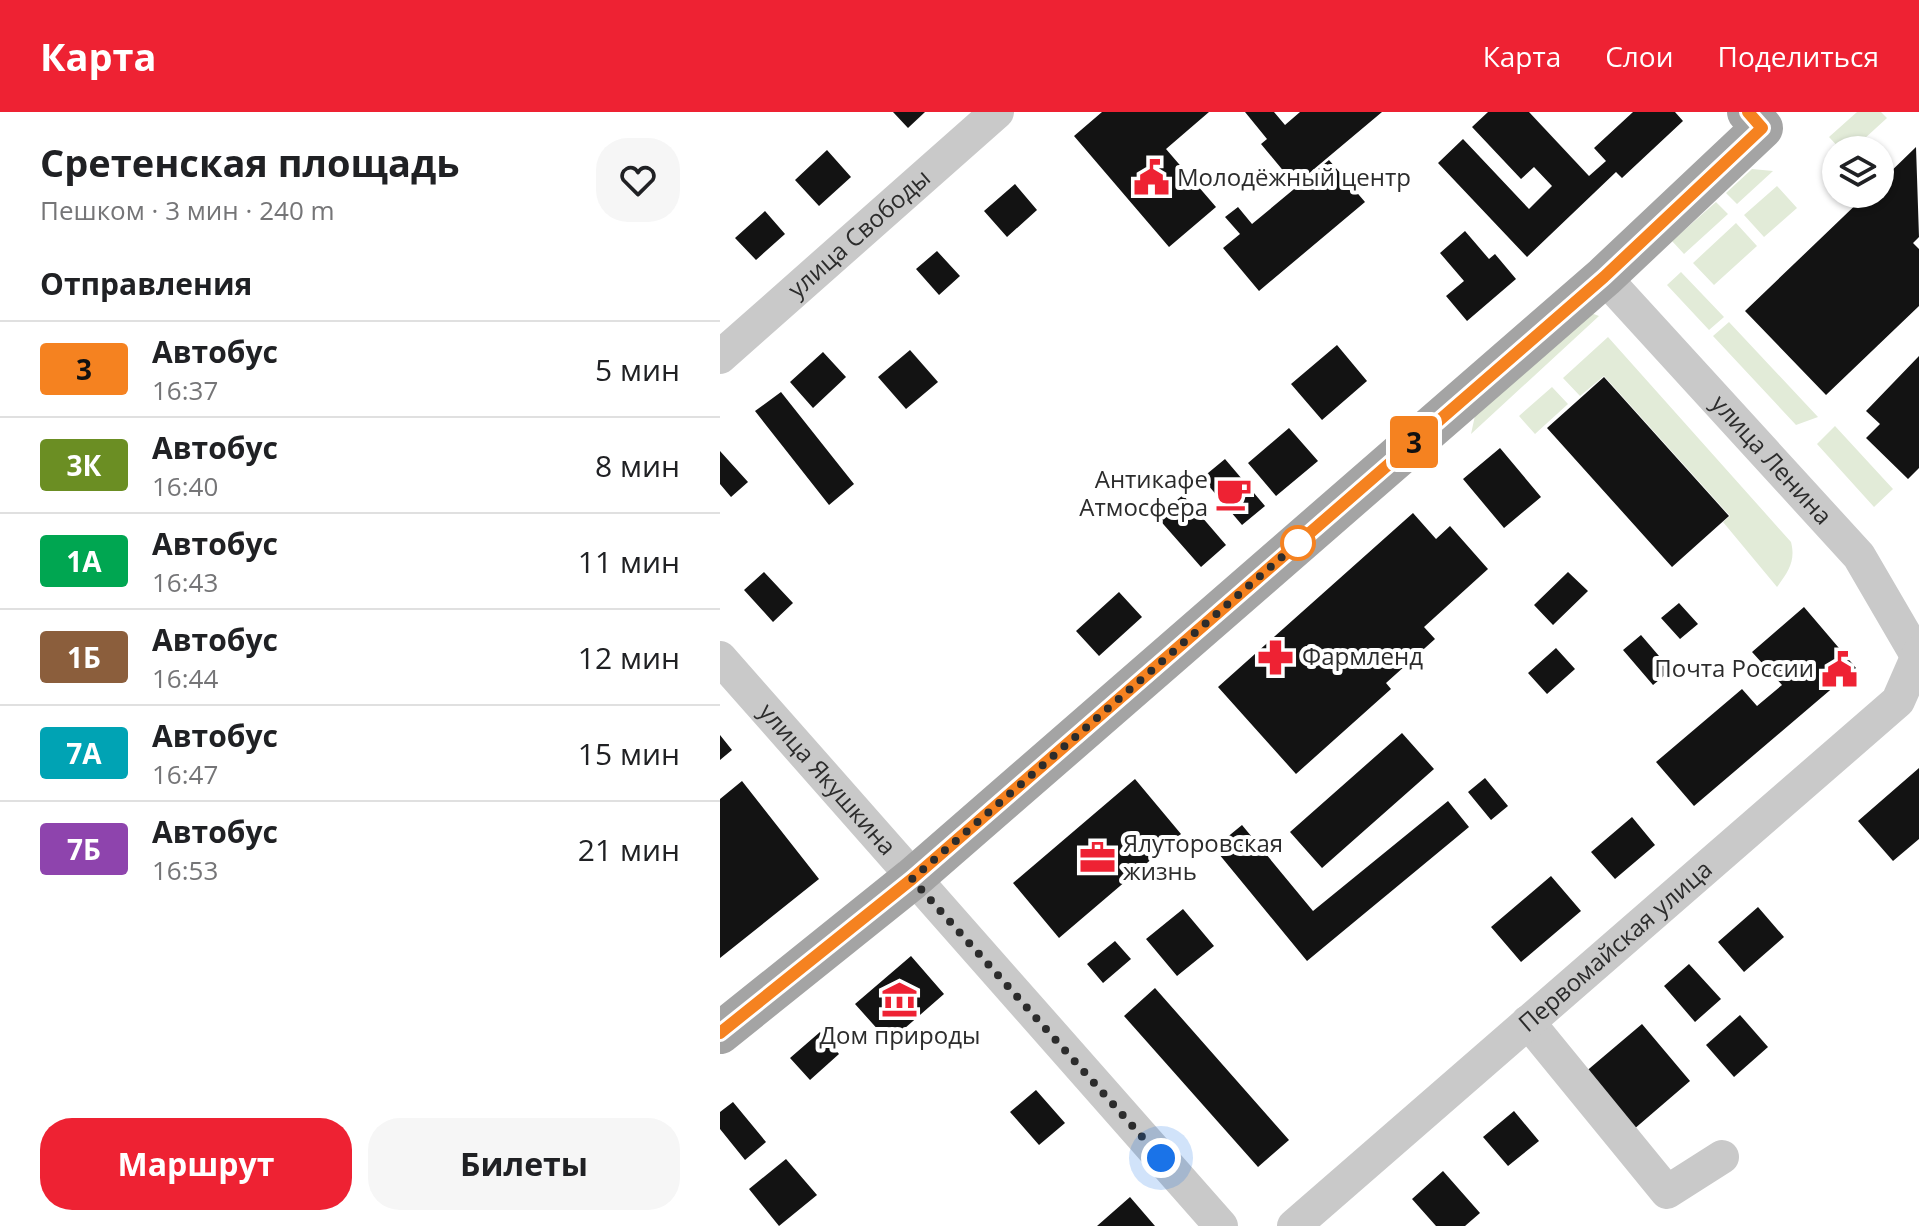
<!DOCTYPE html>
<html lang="ru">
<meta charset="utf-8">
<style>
:root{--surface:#fff;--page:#f6f6f6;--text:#202124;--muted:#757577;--line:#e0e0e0;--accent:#e23}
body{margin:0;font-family:"Open Sans",sans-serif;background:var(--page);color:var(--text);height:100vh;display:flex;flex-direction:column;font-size:30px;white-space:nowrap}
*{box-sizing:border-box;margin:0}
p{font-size:26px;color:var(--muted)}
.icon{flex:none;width:44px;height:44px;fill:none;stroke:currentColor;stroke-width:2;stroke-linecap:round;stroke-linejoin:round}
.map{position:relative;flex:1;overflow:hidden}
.sheet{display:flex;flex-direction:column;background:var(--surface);width:720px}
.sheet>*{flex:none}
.badge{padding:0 16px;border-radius:6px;font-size:28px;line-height:52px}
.controls{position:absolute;left:1102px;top:24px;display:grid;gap:16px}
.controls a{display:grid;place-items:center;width:72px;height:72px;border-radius:50%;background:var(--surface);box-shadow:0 2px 6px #0004;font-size:40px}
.you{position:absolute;width:40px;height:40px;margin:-20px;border:6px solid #fff;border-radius:50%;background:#1a73e8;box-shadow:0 0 0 12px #1a73e833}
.map>.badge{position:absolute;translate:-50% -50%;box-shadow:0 0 0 4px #fff}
h2{padding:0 40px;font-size:30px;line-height:72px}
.round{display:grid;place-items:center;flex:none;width:84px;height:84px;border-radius:32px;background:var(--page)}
.headline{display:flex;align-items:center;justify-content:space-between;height:136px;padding:0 40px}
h1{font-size:38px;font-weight:700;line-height:60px}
.cta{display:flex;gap:16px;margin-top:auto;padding:16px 40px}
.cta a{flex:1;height:92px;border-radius:32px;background:var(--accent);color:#fff;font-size:32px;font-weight:700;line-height:92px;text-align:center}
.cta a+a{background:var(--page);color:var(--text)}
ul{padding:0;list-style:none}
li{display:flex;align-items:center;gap:24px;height:96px;padding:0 40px;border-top:2px solid var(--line)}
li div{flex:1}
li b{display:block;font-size:30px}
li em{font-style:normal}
li .badge{min-width:88px;font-weight:700;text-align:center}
header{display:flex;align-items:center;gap:48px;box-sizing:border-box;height:112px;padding:0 40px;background:var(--accent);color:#fff}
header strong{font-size:38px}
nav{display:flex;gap:44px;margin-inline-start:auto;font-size:28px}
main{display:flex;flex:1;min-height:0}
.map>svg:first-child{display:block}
.green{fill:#e2ebd8}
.building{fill:#131313}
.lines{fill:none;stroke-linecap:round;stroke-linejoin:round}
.minor{stroke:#c9c9c9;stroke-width:34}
.major{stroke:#a4a4a4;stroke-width:42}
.line-casing{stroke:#fff;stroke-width:18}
.line{stroke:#f58220;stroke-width:12}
.walk{stroke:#2c2c2c;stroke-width:8;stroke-dasharray:0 14.4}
.stop-dot{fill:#fff;stroke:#f58220;stroke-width:4}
.labels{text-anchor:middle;stroke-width:8;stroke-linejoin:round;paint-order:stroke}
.poi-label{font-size:24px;fill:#2c2c2c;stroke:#fff;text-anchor:start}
.street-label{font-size:24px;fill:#2c2c2c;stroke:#fff}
</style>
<header>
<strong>Карта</strong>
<nav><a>Карта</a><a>Слои</a><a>Поделиться</a></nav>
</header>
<main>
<section class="sheet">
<div class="headline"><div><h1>Сретенская площадь</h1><p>Пешком · 3 мин · 240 m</p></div><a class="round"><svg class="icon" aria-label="heart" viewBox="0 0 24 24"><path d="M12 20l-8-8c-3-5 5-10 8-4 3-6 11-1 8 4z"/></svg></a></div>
<h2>Отправления</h2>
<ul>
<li><span class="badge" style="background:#f58220;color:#111">3</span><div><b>Автобус</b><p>16:37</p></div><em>5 мин</em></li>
<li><span class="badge" style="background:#6b8e23;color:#fff">3К</span><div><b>Автобус</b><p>16:40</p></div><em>8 мин</em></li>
<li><span class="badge" style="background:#00a651;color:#fff">1А</span><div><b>Автобус</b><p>16:43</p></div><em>11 мин</em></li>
<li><span class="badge" style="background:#8b5e3c;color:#fff">1Б</span><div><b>Автобус</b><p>16:44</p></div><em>12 мин</em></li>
<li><span class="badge" style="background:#00a3b4;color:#fff">7А</span><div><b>Автобус</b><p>16:47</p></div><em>15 мин</em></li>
<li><span class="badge" style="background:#8e44ad;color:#fff">7Б</span><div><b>Автобус</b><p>16:53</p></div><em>21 мин</em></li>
</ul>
<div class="cta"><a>Маршрут</a><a>Билеты</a></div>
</section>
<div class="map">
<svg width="1199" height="1114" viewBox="0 0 1199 1114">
<rect width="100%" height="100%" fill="#fff"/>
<!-- green -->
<path class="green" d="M 1137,0 L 1161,0 L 1167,6 L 1132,38 L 1121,38 L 1109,25 Z
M 1032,57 L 1053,59 L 1017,92 L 1006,81 Z
M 1057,74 L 1077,96 L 1044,125 L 1024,103 Z
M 996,90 L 1008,102 L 964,142 L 952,129 Z
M 1016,111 L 1037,134 L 994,173 L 973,151 Z
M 961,160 L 1004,205 L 989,218 L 947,173 Z
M 871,201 L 879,204 L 751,322 L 756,299 Z
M 1009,210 L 1098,305 L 1076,313 L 993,224 Z
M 888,225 L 1071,430 C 1076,449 1068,460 1057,475 L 1003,410 L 1010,404 L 884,264 L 860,284 L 843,266 Z
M 832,275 L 848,292 L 815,322 L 799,304 Z
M 1115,314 L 1173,377 L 1154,395 L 1097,332 Z"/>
<!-- building -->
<path class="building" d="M 173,0 L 205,0 L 188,16 Z
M 382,0 L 489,0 L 446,37 L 496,95 L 449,135 L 354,24 Z
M 525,0 L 554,0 L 565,13 L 580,0 L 662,0 L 575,73 L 541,32 L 547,27 Z
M 768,0 L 809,0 L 869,64 L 886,49 L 874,36 L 913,0 L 955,0 L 963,9 L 902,66 L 896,60 L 807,145 L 718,51 L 743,27 L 809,97 L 832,74 L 814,55 L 801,67 L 752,15 Z
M 1196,35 L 1199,125 L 1193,131 L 1199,137 L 1199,194 L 1106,283 L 1025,199 L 1147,82 L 1160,82 L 1160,70 Z
M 107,38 L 131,65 L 99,94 L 75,68 Z
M 609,48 L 645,90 L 539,179 L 503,136 L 520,122 L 505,105 L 518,95 L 532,112 Z
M 295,72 L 317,98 L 287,125 L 264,99 Z
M 45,99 L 65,122 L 36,148 L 15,126 Z
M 745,119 L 769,147 L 775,142 L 796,167 L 747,209 L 726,184 L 744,169 L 720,141 Z
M 217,139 L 240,164 L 219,183 L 196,157 Z
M 617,233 L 647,269 L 602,308 L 571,272 Z
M 190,238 L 218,270 L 186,297 L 158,265 Z
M 103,240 L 126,265 L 93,296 L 70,270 Z
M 1199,244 L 1199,356 L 1188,367 L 1146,326 L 1160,312 L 1146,299 Z
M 884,265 L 1009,404 L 952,455 L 827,316 Z
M 61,280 L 134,372 L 109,393 L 35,299 Z
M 569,316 L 598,349 L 556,384 L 528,351 Z
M 780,336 L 821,385 L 784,416 L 743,367 Z
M 0,339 L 28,370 L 11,385 L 0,372 Z
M 505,347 L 545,394 L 522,413 L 482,366 Z
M 463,383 L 506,433 L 481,455 L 437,405 Z
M 693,401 L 716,427 L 730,414 L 768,457 L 704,515 L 715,527 L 666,571 L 671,577 L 576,662 L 498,575 Z
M 44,460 L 73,491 L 53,510 L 24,478 Z
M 848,460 L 868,479 L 833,513 L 814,493 Z
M 399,480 L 422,505 L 379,544 L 356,519 Z
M 959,491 L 978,512 L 960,527 L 941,506 Z
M 1084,495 L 1136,556 L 974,694 L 936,650 L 1022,577 L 1037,594 L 1062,573 L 1032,540 Z
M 921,523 L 951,558 L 933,573 L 903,538 Z
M 836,536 L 855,557 L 827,582 L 808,561 Z
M 682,621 L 714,657 L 602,756 L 570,720 Z
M 0,623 L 12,638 L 0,648 Z
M 1199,656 L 1199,727 L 1173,749 L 1138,709 Z
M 765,666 L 788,694 L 771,708 L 748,680 Z
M 415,667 L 461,722 L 339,826 L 293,771 Z
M 22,669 L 99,767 L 0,846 L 0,687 Z
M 728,689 L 749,715 L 587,849 L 494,736 L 522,713 L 593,799 Z
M 912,705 L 935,733 L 895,767 L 871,740 Z
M 831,764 L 861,799 L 801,850 L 771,815 Z
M 1038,795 L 1064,825 L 1024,860 L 998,830 Z
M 463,797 L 494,834 L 457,864 L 426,827 Z
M 395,829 L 411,847 L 383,871 L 367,852 Z
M 191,844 L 224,882 L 169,930 L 135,892 Z
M 969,852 L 1001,887 L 975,910 L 944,874 Z
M 435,876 L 569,1028 L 538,1055 L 404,904 Z
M 1020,903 L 1048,935 L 1014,965 L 986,933 Z
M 922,912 L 970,969 L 906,1024 L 857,967 Z
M 100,920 L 119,942 L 90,968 L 70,946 Z
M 316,978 L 345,1011 L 319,1033 L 290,1000 Z
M 13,990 L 46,1030 L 25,1048 L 0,1017 L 0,1000 Z
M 794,999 L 819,1029 L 788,1054 L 763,1025 Z
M 66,1047 L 97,1083 L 59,1114 L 29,1077 Z
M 723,1059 L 760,1101 L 745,1114 L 716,1114 L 692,1087 Z
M 410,1085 L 435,1114 L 377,1114 Z"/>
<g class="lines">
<!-- minor -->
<g class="minor">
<path id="s1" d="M 884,165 L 1139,444 L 1199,547"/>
<path id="s2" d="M 0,245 L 277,0"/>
<path id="s3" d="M 0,546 L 501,1114"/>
<path d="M 808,910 L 947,1080 L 1002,1045"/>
<path id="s4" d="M 574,1114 L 1178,589 L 1199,541"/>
</g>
<!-- major -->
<path class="major" d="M 0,921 L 192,767 L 884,165 L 1042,16 L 1028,0"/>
</g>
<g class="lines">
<defs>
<path id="line" d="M 0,921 L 192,767 L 884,165 L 1042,16 L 1028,0"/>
</defs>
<!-- line casing -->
<use href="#line" class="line-casing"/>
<!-- line -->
<use href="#line" class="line"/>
<!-- walk -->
<path class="walk" d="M 441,1046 L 192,767 L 578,431"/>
</g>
<!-- icons -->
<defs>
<symbol id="civic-bare" viewBox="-9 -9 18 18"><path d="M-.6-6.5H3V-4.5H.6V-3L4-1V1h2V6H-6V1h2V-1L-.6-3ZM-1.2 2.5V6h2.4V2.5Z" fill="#e23" stroke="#fff" stroke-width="2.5" paint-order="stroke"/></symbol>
<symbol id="cafe-bare" viewBox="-9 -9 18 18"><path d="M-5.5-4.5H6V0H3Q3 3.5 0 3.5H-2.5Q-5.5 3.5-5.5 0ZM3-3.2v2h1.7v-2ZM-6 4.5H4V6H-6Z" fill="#e23" stroke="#fff" stroke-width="2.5" paint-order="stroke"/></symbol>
<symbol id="pharmacy-bare" viewBox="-9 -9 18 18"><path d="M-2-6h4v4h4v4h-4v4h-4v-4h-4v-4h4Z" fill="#e23" stroke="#fff" stroke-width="2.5" paint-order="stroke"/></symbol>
<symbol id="office-bare" viewBox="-9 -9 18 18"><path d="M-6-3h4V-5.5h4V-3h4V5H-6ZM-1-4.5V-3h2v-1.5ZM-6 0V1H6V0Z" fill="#e23" stroke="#fff" stroke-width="2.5" paint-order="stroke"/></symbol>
<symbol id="museum-bare" viewBox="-9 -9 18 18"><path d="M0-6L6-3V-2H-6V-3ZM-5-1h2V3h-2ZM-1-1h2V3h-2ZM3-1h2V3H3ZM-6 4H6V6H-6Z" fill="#e23" stroke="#fff" stroke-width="2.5" paint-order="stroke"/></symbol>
</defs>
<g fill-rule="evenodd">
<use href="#civic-bare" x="406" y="40" width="51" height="51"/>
<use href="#cafe-bare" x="488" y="356" width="51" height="51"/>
<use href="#pharmacy-bare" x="530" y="520" width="51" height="51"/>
<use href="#civic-bare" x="1094" y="532" width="51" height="51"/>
<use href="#office-bare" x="352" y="720" width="51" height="51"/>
<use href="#museum-bare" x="154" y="862" width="51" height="51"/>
</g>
<!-- markers -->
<circle class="stop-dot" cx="578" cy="431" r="16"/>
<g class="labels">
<!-- poi labels -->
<g class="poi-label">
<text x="457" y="74">Молодёжный центр</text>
<text x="488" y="376" text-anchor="end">Антикафе<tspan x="488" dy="28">Атмосфера</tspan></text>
<text x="582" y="553">Фармленд</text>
<text x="1094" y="565" text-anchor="end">Почта России</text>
<text x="403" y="740">Ялуторовская<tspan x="403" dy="28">жизнь</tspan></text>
<text x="180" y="932" text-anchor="middle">Дом природы</text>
</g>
<!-- street labels -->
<g class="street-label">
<text dy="8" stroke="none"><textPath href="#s2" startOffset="186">улица Свободы</textPath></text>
<text dy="8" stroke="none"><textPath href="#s1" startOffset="248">улица Ленина</textPath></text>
<text dy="8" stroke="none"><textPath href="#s3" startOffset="162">улица Якушкина</textPath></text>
<text dy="8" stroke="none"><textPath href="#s4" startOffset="426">Первомайская улица</textPath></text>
</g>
</g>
</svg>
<div class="controls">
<a><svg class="icon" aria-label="layers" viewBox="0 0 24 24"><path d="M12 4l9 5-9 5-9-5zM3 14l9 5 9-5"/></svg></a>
</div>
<div class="you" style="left:441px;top:1046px"></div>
<b class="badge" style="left:694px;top:330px;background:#f58220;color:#111">3</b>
</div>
</main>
